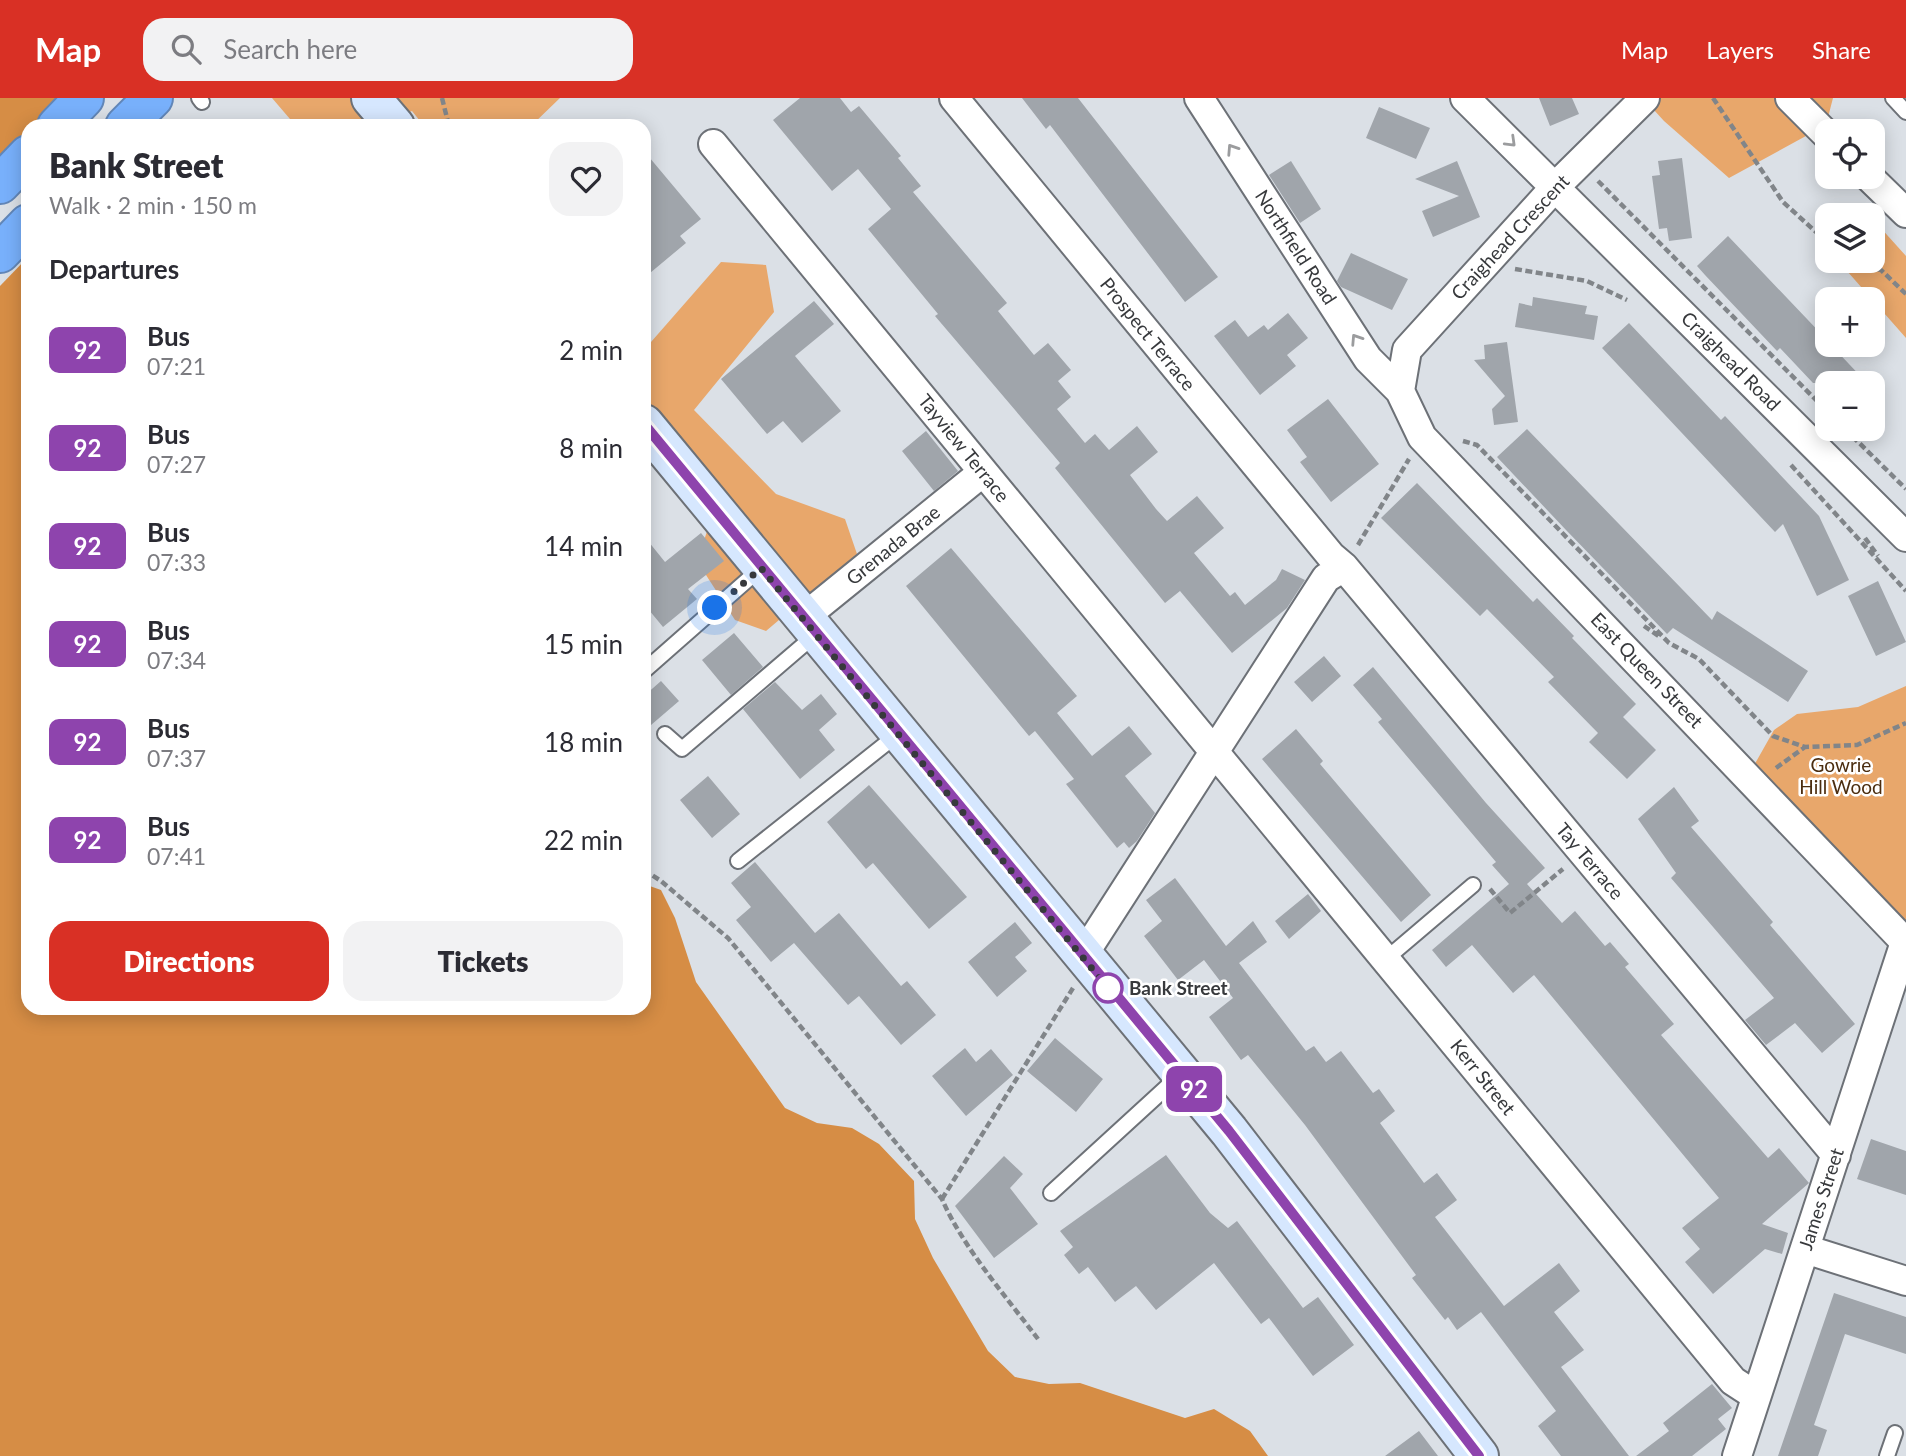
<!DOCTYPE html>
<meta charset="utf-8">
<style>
:root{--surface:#fff;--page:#f2f2f3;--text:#2b2b33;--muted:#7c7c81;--accent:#d93025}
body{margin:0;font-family:Lato,sans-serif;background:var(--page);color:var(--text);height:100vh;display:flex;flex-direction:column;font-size:26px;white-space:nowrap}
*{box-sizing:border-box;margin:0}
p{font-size:23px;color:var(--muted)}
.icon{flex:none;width:38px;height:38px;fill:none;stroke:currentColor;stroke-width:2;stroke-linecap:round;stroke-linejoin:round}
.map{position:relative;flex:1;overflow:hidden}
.sheet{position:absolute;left:21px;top:21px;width:630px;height:896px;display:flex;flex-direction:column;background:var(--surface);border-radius:21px;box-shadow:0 4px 18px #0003}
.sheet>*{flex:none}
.badge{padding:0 14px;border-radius:10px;font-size:24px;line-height:46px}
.tools{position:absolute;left:1815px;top:21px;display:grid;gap:14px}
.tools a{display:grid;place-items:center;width:70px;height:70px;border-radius:14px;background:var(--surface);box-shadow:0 4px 18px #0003;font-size:35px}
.you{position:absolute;width:35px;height:35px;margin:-18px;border:5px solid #fff;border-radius:50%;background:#1a73e8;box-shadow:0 0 0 10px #1a73e833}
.map>.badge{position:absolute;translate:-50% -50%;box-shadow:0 0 0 4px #fff}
h2{padding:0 28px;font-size:26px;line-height:63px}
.round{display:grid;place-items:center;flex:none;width:74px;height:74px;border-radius:21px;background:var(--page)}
.head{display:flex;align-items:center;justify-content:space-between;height:119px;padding:0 28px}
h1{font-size:33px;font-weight:800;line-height:52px}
.action{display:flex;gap:14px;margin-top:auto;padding:14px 28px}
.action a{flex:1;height:80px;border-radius:21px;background:var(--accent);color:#fff;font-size:28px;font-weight:800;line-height:80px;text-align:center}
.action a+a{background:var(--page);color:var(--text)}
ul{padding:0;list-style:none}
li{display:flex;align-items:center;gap:21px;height:98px;padding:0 28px}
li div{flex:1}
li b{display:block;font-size:26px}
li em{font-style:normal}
li .badge{min-width:77px;font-weight:700;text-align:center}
header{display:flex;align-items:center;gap:42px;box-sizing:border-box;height:98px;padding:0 35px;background:var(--accent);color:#fff}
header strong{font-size:33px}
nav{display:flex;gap:38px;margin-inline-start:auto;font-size:24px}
.search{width:490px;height:63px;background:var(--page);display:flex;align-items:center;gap:18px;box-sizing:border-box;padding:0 24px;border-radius:21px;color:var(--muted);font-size:26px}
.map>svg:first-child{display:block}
.green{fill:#e8a76b}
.water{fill:#d68d45}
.pier{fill:#dbe0e6}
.building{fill:#a0a5ab}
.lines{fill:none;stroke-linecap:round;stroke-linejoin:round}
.lane-casing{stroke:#6d7177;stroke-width:18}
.street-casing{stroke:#6d7177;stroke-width:32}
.secondary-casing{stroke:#6d7177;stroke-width:42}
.highway-casing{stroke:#6186b8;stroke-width:42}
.path{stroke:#818589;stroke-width:4.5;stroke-dasharray:7 3.5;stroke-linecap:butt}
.lane{stroke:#fff;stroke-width:14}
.street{stroke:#fff;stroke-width:28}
.secondary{stroke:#d6e7fe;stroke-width:38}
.highway{stroke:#78b0fb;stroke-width:38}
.oneway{stroke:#9b9c9e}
.line-casing{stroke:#fff;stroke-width:16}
.line{stroke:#8e44ad;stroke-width:10}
.walk{stroke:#37393c;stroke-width:7;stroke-dasharray:0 12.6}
.stop-dot{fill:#fff;stroke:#8e44ad;stroke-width:3.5}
.labels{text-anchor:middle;stroke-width:5;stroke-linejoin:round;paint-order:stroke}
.street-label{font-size:19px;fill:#37393c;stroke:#fff}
.park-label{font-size:19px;fill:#4b2d0f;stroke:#fff}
.stop-label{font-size:19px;font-weight:bold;fill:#37393c;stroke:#fff;text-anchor:start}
</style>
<header>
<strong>Map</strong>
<div class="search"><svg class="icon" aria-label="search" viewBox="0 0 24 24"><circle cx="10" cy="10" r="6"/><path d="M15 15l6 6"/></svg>Search here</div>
<nav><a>Map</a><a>Layers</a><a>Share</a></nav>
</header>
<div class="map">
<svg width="1906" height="1358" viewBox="0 0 1906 1358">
<rect width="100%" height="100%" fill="#dbe0e6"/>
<!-- green -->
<path class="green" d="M 272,0 L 560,0 L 531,28 L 424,28 L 412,13 L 369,28 L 296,28 Z
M 1643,0 L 1833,0 L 1826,27 L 1729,80 L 1664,23 Z
M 1879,128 L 1906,158 L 1906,240 L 1847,173 L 1854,163 L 1872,163 L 1873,136 Z
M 721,164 L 766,167 L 774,214 L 694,312 L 776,396 L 845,421 L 857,456 L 766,533 L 735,522 L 697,463 L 718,401 L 644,300 L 644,252 Z
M 1906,588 L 1906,845 L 1748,678 L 1774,632 L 1797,616 L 1858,609 Z"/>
<!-- water -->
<path class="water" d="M 0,0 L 67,0 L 86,28 L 28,28 L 28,910 L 644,910 L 644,786 L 661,792 L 675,820 L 696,884 L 785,1010 L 817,1025 L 852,1030 L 879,1046 L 914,1083 L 915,1121 L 933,1160 L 988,1253 L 1015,1279 L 1049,1286 L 1080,1285 L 1185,1320 L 1214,1311 L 1250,1333 L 1268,1358 L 0,1358 Z"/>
<!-- pier -->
<path class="pier" d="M 28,44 L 28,159 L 0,188 L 0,72 Z"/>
<!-- building -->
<path class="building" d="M 800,0 L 840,0 L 851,14 L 859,8 L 901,58 L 898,60 L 921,88 L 913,94 L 1007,205 L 998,213 L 1034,257 L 1048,245 L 1071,272 L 1058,283 L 1071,299 L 1057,311 L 1085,345 L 1095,336 L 1109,352 L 1137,328 L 1158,354 L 1130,377 L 1156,411 L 1167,423 L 1197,398 L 1224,430 L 1194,455 L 1230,498 L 1235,494 L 1245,507 L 1276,482 L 1282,471 L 1305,482 L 1287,510 L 1232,555 L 1180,493 L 1165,505 L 1055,370 L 1060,365 L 935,218 L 938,216 L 868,131 L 891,111 L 858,71 L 832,93 L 773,22 Z
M 1022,0 L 1078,0 L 1218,179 L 1185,204 L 1050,27 L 1046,31 Z
M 1539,0 L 1572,0 L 1579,16 L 1550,28 Z
M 1379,9 L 1430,30 L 1416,61 L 1366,40 Z
M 644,53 L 701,121 L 680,138 L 686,145 L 644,180 Z
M 1682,60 L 1692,140 L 1669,143 L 1667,130 L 1659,131 L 1652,78 L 1660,77 L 1658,63 Z
M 1291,63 L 1321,111 L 1300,125 L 1269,77 Z
M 1457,63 L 1480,119 L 1433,139 L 1422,113 L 1459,98 L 1415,81 Z
M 1728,138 L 1827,242 L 1827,247 L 1831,247 L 1867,285 L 1813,285 L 1780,250 L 1777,253 L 1705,177 L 1697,168 Z
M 1351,155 L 1408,181 L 1392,212 L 1341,189 L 1337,183 Z
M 1533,199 L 1587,208 L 1585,216 L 1598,218 L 1594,242 L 1515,229 L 1519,205 L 1532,208 Z
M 814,203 L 834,226 L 795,258 L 841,313 L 802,345 L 783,323 L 767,336 L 721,281 Z
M 1288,215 L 1308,240 L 1287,257 L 1296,268 L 1260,297 L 1214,238 L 1235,222 L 1248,239 L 1264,227 L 1268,232 Z
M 1629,225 L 1721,322 L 1725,318 L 1819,418 L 1849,482 L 1817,498 L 1783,426 L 1775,434 L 1602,250 Z
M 1507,244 L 1518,324 L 1494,327 L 1492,311 L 1505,298 L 1474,262 L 1485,261 L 1484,247 Z
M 1328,301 L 1379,366 L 1331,404 L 1300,364 L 1307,359 L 1287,332 Z
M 1527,331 L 1712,522 L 1717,513 L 1808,573 L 1788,604 L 1673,530 L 1667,536 L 1566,432 L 1497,359 Z
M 926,333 L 958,373 L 934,393 L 902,353 Z
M 1417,385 L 1533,504 L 1537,500 L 1574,538 L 1572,540 L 1636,606 L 1623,619 L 1656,652 L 1627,681 L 1589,644 L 1598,635 L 1548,584 L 1554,579 L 1487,511 L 1480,518 L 1381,420 Z
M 701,435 L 724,463 L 688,491 L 697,501 L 663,529 L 644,506 L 644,438 L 665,464 Z
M 951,450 L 1077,598 L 1057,615 L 1092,658 L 1129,628 L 1152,656 L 1125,678 L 1155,715 L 1137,743 L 1129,750 L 1124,744 L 1117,750 L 1066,686 L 1074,681 L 1035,633 L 1029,638 L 906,488 Z
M 1878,483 L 1906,544 L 1876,558 L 1848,498 Z
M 734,535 L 763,569 L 731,597 L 702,562 Z
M 1324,558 L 1341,578 L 1312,604 L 1294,584 Z
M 1373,569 L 1486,705 L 1545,770 L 1527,786 L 1562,825 L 1575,813 L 1605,848 L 1610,844 L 1629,866 L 1625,869 L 1674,926 L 1661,937 L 1768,1060 L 1779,1050 L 1809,1085 L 1762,1126 L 1788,1135 L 1782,1156 L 1765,1151 L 1713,1196 L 1685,1164 L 1700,1151 L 1682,1130 L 1719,1100 L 1534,877 L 1513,895 L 1472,847 L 1446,869 L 1432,852 L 1509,786 L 1492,767 L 1496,764 L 1378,624 L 1382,621 L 1353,587 Z
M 661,583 L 679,603 L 644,633 L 644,598 Z
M 775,584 L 802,612 L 821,596 L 837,616 L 819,632 L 835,652 L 800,681 L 743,611 Z
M 1296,631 L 1323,663 L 1320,666 L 1431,797 L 1401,824 L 1262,661 Z
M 708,678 L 740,716 L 712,740 L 680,702 Z
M 869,687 L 967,799 L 929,831 L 873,765 L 866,771 L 827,724 Z
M 1674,689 L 1699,723 L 1691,729 L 1773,824 L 1770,827 L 1855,926 L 1822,955 L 1795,925 L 1766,947 L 1745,922 L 1774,900 L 1671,780 L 1676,775 L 1638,721 Z
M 755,764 L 815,835 L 839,815 L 901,888 L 907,883 L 936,917 L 901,947 L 859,898 L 848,907 L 794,845 L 771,864 L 736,822 L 751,809 L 731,785 Z
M 1175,780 L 1226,848 L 1253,823 L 1267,844 L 1239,865 L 1306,953 L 1314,948 L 1326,964 L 1341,953 L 1373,995 L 1379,991 L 1395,1013 L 1380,1025 L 1424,1085 L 1437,1075 L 1457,1102 L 1435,1119 L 1504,1208 L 1559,1165 L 1580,1193 L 1554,1214 L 1584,1252 L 1561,1269 L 1629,1358 L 1561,1358 L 1538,1328 L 1556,1313 L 1481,1214 L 1457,1232 L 1448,1219 L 1445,1222 L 1412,1180 L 1416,1177 L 1305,1027 L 1248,957 L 1241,962 L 1209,919 L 1233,900 L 1204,862 L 1178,882 L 1144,838 L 1162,823 L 1146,802 Z
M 1308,796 L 1321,813 L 1289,841 L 1275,823 Z
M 1015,824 L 1032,845 L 1015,859 L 1027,873 L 997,899 L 968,864 Z
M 1055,940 L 1103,981 L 1076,1014 L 1027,973 Z
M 965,950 L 976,964 L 991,951 L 1013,977 L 966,1018 L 932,978 Z
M 1871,1041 L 1906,1053 L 1906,1097 L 1857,1081 Z
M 1166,1057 L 1210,1115 L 1228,1130 L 1237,1123 L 1303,1210 L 1318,1199 L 1354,1247 L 1313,1278 L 1269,1220 L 1261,1226 L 1214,1165 L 1156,1212 L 1136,1188 L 1115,1204 L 1088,1169 L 1079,1176 L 1064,1157 L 1073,1149 L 1060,1133 Z
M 1004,1058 L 1023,1076 L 1010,1090 L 1038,1126 L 994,1160 L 955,1108 Z
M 1834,1195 L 1906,1219 L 1906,1256 L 1845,1236 L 1814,1327 L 1827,1332 L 1818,1358 L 1778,1358 Z
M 1712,1286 L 1732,1310 L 1718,1321 L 1726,1331 L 1692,1358 L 1636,1358 L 1669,1333 L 1663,1325 Z
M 1419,1333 L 1438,1358 L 1385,1358 Z"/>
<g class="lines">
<defs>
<path id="lane" d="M 199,0 L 202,4
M 1893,0 L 1906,14
M 644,573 L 761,470
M 665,636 L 682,651 L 815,537
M 738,763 L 898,636
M 1386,861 L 1473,787
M 1051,1095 L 1181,976
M 1887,1358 L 1895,1335"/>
<path id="street" d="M 954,0 L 1331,458 L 1344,469 L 1836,1057
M 1199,0 L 1368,261 L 1400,293 L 1422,339 L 1906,845
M 1465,0 L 1906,439
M 1790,0 L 1827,37
M 713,46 L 1733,1283 L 1756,1298
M 1869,79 L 1906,115
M 1400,293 L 1407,252 L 1556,88 L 1645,0
M 803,520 L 983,374
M 1082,859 L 1326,480 L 1344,469
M 1805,1151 L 1906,1183
M 1737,1358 L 1905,844"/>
<path id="secondary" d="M 371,0 L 395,28
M 644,326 L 1229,1033 L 1479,1358"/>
<path id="highway" d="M 57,28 L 84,0
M 125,28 L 153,0
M 0,86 L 28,57
M 0,155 L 28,126"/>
</defs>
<!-- lane casing -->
<use href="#lane" class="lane-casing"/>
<!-- street casing -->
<use href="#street" class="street-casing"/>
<!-- secondary casing -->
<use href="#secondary" class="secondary-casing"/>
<!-- highway casing -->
<use href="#highway" class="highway-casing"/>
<!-- path -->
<path class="path" d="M 442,0 L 449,28
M 1713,0 L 1783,104 L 1827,144
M 1598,83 L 1827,313
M 1847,163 L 1881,172 L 1906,196
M 1515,171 L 1587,183 L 1627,202
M 1845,331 L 1906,391
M 1463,343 L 1477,347 L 1669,545 L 1699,561 L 1773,638 L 1805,649 L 1857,647 L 1906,625
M 1791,367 L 1906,493
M 1865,440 L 1878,458
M 1358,447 L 1409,361
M 1644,528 L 1660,539
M 1776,670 L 1805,649
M 644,772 L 661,783 L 728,840 L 942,1101 C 962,1148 1007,1200 1038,1241
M 1490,791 L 1510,815 L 1563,771
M 942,1101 L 1073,890"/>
<!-- lane -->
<use href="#lane" class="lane"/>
<!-- street -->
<use href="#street" class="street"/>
<!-- secondary -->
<use href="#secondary" class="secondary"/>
<!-- highway -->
<use href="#highway" class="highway"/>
</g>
<!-- one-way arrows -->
<defs><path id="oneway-chevron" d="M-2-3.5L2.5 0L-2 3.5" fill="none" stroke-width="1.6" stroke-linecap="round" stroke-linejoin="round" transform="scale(1.75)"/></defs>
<g class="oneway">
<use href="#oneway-chevron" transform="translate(1511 44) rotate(44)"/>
<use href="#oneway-chevron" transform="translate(1232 51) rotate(-123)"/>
<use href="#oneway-chevron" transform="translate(1356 241) rotate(-123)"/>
</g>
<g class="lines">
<defs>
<path id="line" d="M 644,326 L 1229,1033 L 1479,1358"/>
</defs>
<!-- line casing -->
<use href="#line" class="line-casing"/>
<!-- line -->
<use href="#line" class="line"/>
<!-- walk -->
<path class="walk" d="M 715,510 L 761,470 L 1108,890"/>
</g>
<!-- markers -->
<circle class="stop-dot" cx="1108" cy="890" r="14"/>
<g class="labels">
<!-- street labels -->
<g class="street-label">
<text transform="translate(1510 139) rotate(-47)" y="7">Craighead Crescent</text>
<text transform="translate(1296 149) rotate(57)" y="7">Northfield Road</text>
<text transform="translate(1148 236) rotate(51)" y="7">Prospect Terrace</text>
<text transform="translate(1731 263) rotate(45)" y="7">Craighead Road</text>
<text transform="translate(964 350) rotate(51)" y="7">Tayview Terrace</text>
<text transform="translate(893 447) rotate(-39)" y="7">Grenada Brae</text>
<text transform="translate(1647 572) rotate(46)" y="7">East Queen Street</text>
<text transform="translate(1590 763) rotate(50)" y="7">Tay Terrace</text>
<text transform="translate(1483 979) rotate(51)" y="7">Kerr Street</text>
<text transform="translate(1821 1101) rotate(-72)" y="7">James Street</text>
</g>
<!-- park labels -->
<g class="park-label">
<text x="1841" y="674">Gowrie<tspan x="1841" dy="22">Hill Wood</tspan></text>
</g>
<!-- stop labels -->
<g class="stop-label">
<text x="1129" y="897">Bank Street</text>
</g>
</g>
</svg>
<div class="tools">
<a><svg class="icon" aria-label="locate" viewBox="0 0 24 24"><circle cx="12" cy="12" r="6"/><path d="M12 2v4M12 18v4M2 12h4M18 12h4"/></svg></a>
<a><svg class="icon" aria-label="layers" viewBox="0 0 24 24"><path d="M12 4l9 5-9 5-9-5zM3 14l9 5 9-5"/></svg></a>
<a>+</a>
<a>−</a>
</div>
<div class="you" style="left:715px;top:510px"></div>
<b class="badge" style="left:1194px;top:991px;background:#8e44ad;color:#fff">92</b>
<section class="sheet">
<div class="head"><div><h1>Bank Street</h1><p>Walk · 2 min · 150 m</p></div><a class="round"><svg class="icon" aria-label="heart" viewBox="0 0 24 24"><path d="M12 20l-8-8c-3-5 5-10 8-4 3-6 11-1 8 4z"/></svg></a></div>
<h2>Departures</h2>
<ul>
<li><span class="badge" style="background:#8e44ad;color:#fff">92</span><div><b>Bus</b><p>07:21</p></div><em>2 min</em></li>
<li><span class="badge" style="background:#8e44ad;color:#fff">92</span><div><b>Bus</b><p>07:27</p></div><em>8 min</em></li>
<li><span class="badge" style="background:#8e44ad;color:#fff">92</span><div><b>Bus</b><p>07:33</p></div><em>14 min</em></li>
<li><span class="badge" style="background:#8e44ad;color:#fff">92</span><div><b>Bus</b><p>07:34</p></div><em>15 min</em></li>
<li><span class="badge" style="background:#8e44ad;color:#fff">92</span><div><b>Bus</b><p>07:37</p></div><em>18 min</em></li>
<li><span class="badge" style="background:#8e44ad;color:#fff">92</span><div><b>Bus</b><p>07:41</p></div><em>22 min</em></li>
</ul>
<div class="action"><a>Directions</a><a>Tickets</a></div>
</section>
</div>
